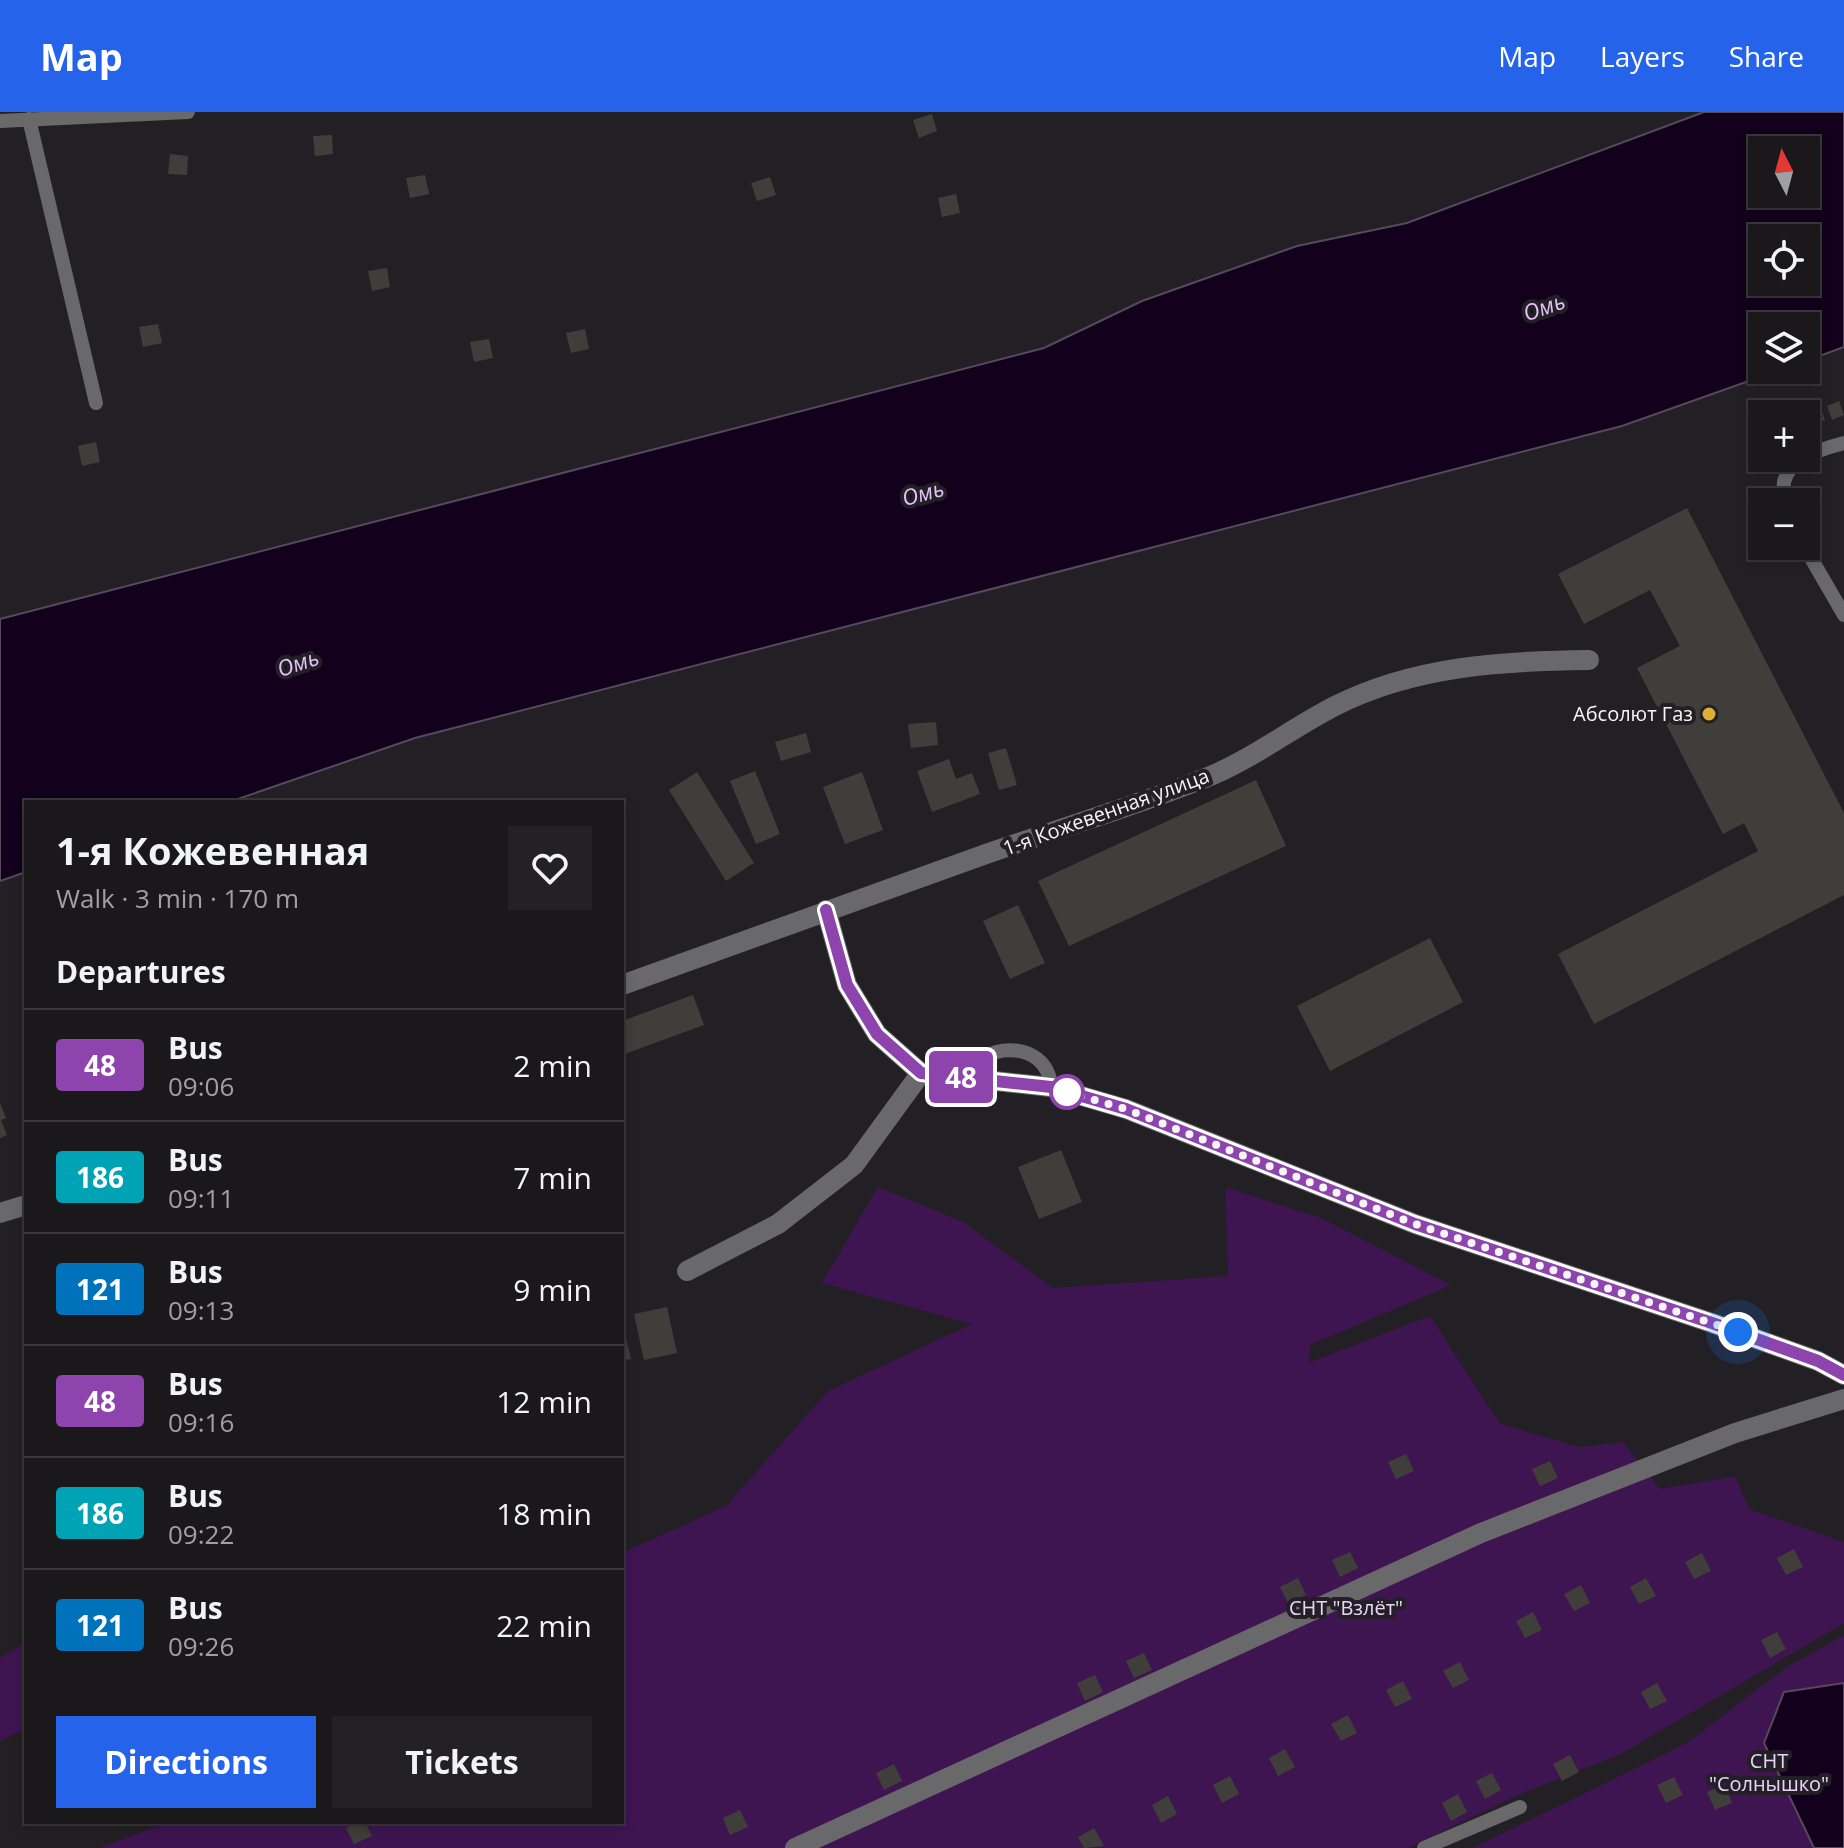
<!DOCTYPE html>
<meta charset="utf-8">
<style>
:root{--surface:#1a181b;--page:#232124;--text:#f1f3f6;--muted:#9fa0a3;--line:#38373a;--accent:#2563eb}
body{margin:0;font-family:"Open Sans",sans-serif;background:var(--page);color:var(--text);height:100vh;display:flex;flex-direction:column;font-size:30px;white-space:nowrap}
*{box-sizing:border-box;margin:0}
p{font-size:26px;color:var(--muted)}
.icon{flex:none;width:44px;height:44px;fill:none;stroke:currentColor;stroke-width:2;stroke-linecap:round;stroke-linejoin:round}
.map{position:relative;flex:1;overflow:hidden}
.side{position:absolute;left:24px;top:688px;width:600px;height:1024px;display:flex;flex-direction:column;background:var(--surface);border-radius:0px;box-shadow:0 4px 12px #0003,0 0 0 2px var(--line)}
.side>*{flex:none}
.badge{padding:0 16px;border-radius:6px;font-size:28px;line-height:52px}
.needle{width:52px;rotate:354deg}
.controls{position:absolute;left:1748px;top:24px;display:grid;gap:16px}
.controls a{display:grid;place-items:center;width:72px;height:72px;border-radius:0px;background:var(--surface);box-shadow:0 4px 12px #0003,0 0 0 2px var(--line);font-size:40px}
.you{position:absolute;width:40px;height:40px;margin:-20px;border:6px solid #fff;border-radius:50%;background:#1a73e8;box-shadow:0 0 0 12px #1a73e833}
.map>.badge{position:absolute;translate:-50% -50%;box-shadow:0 0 0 4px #fff}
h2{padding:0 32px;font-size:30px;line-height:72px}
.round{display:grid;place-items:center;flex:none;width:84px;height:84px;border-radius:0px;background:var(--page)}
.head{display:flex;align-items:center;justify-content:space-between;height:136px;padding:0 32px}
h1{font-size:38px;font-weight:700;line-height:60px}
.cta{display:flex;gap:16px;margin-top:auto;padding:16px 32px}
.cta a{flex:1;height:92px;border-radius:0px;background:var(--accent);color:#fff;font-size:32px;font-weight:700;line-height:92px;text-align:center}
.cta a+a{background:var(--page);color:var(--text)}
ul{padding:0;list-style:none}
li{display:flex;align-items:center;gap:24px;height:112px;padding:0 32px;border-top:2px solid var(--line)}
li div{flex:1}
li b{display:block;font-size:30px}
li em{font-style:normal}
li .badge{min-width:88px;font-weight:700;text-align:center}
header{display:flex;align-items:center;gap:48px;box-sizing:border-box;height:112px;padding:0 40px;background:var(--accent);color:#fff}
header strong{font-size:38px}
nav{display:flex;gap:44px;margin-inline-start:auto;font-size:28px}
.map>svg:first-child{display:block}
.green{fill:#3e1551}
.water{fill:#12001c;stroke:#56495d;stroke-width:2;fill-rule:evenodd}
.building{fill:#403e3a}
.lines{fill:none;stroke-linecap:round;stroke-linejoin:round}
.lane{stroke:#69686a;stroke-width:14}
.street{stroke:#69686a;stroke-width:20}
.line-casing{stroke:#fff;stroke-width:18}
.line{stroke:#8e44ad;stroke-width:12}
.walk{stroke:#f5f4f6;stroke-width:8;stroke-dasharray:0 14.4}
.poi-dot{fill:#ddb133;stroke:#222024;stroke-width:3}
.stop-dot{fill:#fff;stroke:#8e44ad;stroke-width:4}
.labels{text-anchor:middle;stroke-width:8;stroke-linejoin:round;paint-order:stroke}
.poi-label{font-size:20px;fill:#f5f4f6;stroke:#222024;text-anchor:end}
.street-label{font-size:20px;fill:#f5f4f6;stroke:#222024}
.park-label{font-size:20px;fill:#ebd2f9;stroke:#222024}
.water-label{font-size:22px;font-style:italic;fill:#e7c1fb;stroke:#222024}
</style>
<header>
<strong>Map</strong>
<nav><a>Map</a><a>Layers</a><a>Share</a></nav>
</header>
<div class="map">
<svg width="1844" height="1736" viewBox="0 0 1844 1736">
<rect width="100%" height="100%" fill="#222024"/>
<!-- green -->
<path class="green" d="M 878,1075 L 963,1110 L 1053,1176 L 1228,1164 L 1225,1075 L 1321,1106 L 1451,1173 L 1310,1233 L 1308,1251 L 1430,1204 L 1500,1312 L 1580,1335 L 1623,1330 L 1660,1377 L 1735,1364 L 1749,1397 L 1844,1430 L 1844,1511 L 1621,1642 L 1518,1683 L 1408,1736 L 100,1736 L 167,1710 L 622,1710 L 622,1441 L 726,1394 L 828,1279 L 972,1212 L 822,1171 Z
M 1844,1523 L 1844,1736 L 1473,1736 L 1687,1631 L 1787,1555 Z
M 26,1530 L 26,1617 L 0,1629 L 0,1546 Z"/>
<!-- water -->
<path class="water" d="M 1704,0 L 1844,0 L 1844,235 L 1806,249 L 1806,214 L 1762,214 L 1762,258 L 1780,258 L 1622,314 L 415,626 L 229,690 L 26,690 L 26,760 L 0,769 L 0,507 L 1044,236 L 1142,189 L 1297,134 L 1407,111 ZM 1762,38 L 1806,38 L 1806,82 L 1762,82 ZM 1762,126 L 1806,126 L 1806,170 L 1762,170 Z
M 1844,1571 L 1844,1736 L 1814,1736 L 1764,1631 L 1784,1580 Z"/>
<!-- building -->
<path class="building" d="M 932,2 L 937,19 L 919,26 L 913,8 Z
M 332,23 L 333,42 L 315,44 L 313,24 Z
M 170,42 L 188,44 L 187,63 L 168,62 Z
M 425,63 L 429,82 L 410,86 L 406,66 Z
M 770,65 L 776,83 L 757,89 L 751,71 Z
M 956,82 L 960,101 L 942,105 L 938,86 Z
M 387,156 L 390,175 L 372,179 L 368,159 Z
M 158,212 L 162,231 L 143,235 L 139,215 Z
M 585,217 L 589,237 L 571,241 L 566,221 Z
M 489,227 L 493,246 L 474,250 L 470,230 Z
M 1839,289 L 1844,303 L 1832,308 L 1827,294 Z
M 1820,294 L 1825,308 L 1814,312 L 1809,298 Z
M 96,330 L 100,350 L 82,354 L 78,334 Z
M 1687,396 L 1844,701 L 1844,783 L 1594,912 L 1558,842 L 1758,739 L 1744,711 L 1723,722 L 1637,556 L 1680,534 L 1650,478 L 1584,512 L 1558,462 Z
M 936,610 L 938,633 L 911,636 L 908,612 Z
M 806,621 L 811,640 L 781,649 L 775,630 Z
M 1006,636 L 1017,673 L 999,678 L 988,641 Z
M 949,647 L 956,667 L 972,661 L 980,682 L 932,700 L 917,659 Z
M 755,659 L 780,722 L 756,732 L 730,669 Z
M 697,660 L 754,751 L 726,769 L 669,678 Z
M 862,660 L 883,718 L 845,732 L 823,675 Z
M 1256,668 L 1286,734 L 1069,834 L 1038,769 Z
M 1018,793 L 1045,851 L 1010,867 L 983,809 Z
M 1430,826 L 1463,890 L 1330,959 L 1297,894 Z
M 693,883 L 704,913 L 622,943 L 622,909 Z
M 0,991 L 6,1006 L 1,1008 L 7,1023 L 0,1026 Z
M 1061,1038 L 1082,1090 L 1039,1107 L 1018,1055 Z
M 667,1195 L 677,1241 L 644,1248 L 634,1202 Z
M 622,1209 L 631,1247 L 622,1248 Z
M 1406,1342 L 1414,1359 L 1396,1367 L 1388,1350 Z
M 1550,1349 L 1558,1366 L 1540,1374 L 1532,1357 Z
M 1794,1437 L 1803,1455 L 1786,1463 L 1777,1446 Z
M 1350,1440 L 1358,1456 L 1340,1465 L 1332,1448 Z
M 1702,1441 L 1711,1459 L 1694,1467 L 1685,1450 Z
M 1298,1466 L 1306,1483 L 1288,1491 L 1280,1475 Z
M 1646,1466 L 1656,1484 L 1639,1492 L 1630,1475 Z
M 1581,1473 L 1590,1491 L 1574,1499 L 1564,1482 Z
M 1533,1500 L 1542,1518 L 1525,1526 L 1516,1509 Z
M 1777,1520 L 1786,1537 L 1770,1546 L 1761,1528 Z
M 1144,1541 L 1152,1558 L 1134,1566 L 1126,1549 Z
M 1460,1550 L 1469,1568 L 1453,1576 L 1443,1559 Z
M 1095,1563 L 1103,1580 L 1085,1589 L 1077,1571 Z
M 1403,1569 L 1412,1587 L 1395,1595 L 1386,1578 Z
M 1657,1571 L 1667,1589 L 1650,1597 L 1641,1580 Z
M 1348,1603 L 1357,1621 L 1341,1629 L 1331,1612 Z
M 1285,1637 L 1295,1655 L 1278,1664 L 1269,1646 Z
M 1570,1643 L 1579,1660 L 1562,1669 L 1553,1652 Z
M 894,1652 L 902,1669 L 884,1678 L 876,1661 Z
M 1492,1661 L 1501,1678 L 1485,1687 L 1476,1669 Z
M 1230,1664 L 1239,1682 L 1222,1691 L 1213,1673 Z
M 1674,1665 L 1683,1683 L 1666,1691 L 1657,1673 Z
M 1725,1673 L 1732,1691 L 1715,1698 L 1707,1680 Z
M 1458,1682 L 1467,1700 L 1451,1709 L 1442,1691 Z
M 1168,1684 L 1177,1702 L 1161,1711 L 1152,1693 Z
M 740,1698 L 748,1715 L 730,1723 L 723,1706 Z
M 358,1710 L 365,1710 L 372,1724 L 354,1732 L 346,1716 Z
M 1094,1716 L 1104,1734 L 1084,1736 L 1078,1725 Z"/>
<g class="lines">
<!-- lane -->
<path class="lane" d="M 29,7 L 96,291
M 0,9 L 188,0
M 1785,390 C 1785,384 1783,375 1784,370 C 1789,347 1824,336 1844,331
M 1804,434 L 1844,503
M 969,966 C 976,930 1048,925 1051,975
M 1424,1736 L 1520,1695"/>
<!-- street -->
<path class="street" d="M 826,798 L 847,873 L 877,922 L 921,961 L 1051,975 L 1126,997 L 1415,1112 L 1712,1211 L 1818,1249 L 1844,1263
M 622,873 C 743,829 864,785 986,742 C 1058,717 1132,695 1203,667 C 1250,649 1290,617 1335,594 C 1414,554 1502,549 1589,548
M 0,1101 L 26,1093
M 687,1159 L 778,1112 L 854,1053 L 921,961
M 795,1736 L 1481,1421 L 1735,1321 L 1844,1287"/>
</g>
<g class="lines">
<defs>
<path id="line" d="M 826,798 L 847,873 L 877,922 L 921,961 L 1051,975 L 1126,997 L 1415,1112 L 1712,1211 L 1818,1249 L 1844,1263"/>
</defs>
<!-- line casing -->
<use href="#line" class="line-casing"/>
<!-- line -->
<use href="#line" class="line"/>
<!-- walk -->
<path class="walk" d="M 1067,980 L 1126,997 L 1415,1112 L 1738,1220"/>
</g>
<!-- markers -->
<circle class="poi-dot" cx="1709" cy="602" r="8"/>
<circle class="stop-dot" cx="1067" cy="980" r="16"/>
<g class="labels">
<!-- poi labels -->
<g class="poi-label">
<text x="1693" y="609">Абсолют Газ</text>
</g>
<!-- street labels -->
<g class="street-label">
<text transform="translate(1106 700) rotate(-20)" y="7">1-я Кожевенная улица</text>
</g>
<!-- park labels -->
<g class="park-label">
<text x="1346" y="1503">СНТ "Взлёт"</text>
<text x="1769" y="1656">СНТ<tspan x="1769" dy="23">"Солнышко"</tspan></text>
</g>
<!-- water labels -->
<g class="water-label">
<text transform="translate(1544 195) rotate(-19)" y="8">Омь</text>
<text transform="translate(923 381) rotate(-15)" y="8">Омь</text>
<text transform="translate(298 551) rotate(-18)" y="8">Омь</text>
</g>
</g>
</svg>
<div class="controls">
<a><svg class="needle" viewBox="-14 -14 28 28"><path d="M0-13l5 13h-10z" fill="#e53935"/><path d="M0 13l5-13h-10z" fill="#9fa0a3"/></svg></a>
<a><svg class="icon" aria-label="locate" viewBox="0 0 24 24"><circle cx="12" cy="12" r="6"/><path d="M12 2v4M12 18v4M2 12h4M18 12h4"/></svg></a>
<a><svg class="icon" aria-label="layers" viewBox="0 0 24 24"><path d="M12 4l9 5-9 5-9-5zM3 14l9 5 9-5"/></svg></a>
<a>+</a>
<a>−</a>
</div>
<div class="you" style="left:1738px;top:1220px"></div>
<b class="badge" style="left:961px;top:965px;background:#8e44ad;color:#fff">48</b>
<section class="side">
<div class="head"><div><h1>1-я Кожевенная</h1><p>Walk · 3 min · 170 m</p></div><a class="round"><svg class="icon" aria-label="heart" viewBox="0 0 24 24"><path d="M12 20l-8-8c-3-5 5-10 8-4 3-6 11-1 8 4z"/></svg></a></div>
<h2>Departures</h2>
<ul>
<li><span class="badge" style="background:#8e44ad;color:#fff">48</span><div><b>Bus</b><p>09:06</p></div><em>2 min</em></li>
<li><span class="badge" style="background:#00a3b4;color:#fff">186</span><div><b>Bus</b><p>09:11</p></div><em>7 min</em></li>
<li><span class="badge" style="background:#0072bc;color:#fff">121</span><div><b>Bus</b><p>09:13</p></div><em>9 min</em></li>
<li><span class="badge" style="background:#8e44ad;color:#fff">48</span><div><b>Bus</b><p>09:16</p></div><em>12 min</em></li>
<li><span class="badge" style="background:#00a3b4;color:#fff">186</span><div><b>Bus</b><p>09:22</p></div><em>18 min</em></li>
<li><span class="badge" style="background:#0072bc;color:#fff">121</span><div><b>Bus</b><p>09:26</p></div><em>22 min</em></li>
</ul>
<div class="cta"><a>Directions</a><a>Tickets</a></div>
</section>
</div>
